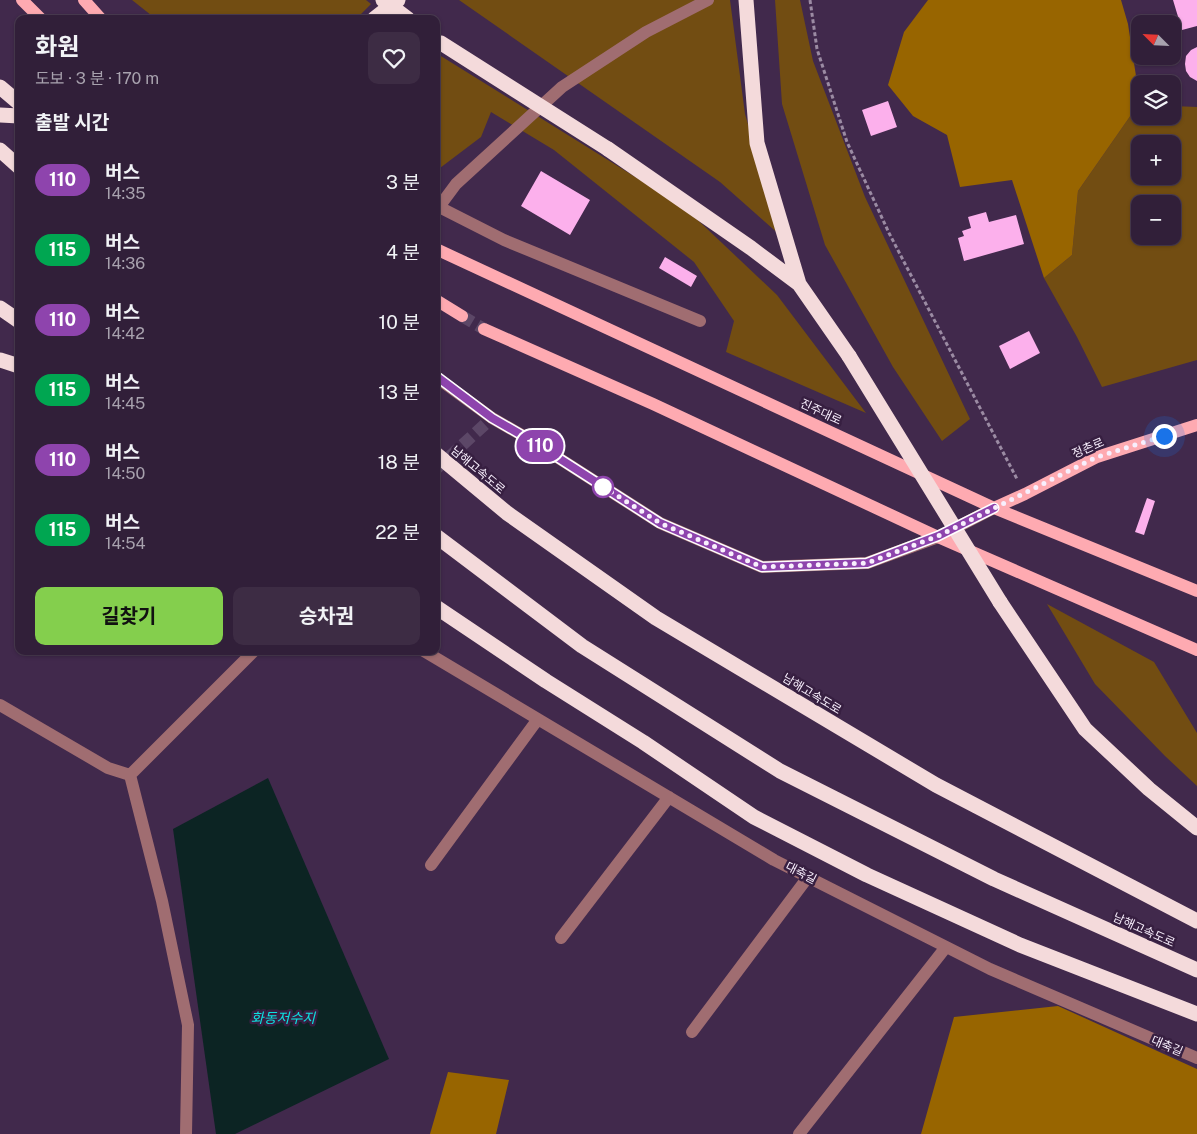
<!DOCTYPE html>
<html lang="ko">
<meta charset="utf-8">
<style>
:root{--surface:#311f39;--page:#3d2c44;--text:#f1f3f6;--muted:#a8a2ae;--line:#4c3d53;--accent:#84cf4d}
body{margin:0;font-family:"Public Sans","Noto Sans KR",sans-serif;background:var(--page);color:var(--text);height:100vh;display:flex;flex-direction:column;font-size:19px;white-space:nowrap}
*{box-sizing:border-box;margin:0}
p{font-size:16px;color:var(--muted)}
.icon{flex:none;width:28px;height:28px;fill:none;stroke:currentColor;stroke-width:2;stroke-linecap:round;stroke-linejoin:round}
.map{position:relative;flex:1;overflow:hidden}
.panel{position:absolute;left:15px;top:15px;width:425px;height:640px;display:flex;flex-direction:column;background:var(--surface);border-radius:10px;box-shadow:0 1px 4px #0004,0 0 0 1px var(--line)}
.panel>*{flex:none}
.badge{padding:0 10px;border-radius:16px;font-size:18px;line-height:32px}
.needle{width:32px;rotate:294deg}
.tools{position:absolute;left:1131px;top:15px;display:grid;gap:10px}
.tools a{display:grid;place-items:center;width:50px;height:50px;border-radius:10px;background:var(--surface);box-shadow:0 1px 4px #0004,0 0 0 1px var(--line);font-size:25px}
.you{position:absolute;width:25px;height:25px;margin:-12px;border:4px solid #fff;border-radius:50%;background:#1a73e8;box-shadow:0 0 0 8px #1a73e833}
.map>.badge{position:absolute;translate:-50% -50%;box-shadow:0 0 0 2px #fff}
h2{padding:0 20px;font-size:19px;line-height:45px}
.round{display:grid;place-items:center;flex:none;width:52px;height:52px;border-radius:10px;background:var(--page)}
.summary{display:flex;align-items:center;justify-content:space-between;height:85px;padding:0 20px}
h1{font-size:24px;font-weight:700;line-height:38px}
.button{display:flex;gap:10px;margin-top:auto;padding:10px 20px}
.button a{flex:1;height:58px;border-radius:10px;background:var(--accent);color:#111;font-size:20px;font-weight:700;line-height:58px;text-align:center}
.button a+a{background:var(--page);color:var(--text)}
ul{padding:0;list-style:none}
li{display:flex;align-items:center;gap:15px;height:70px;padding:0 20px}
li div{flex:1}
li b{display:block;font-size:19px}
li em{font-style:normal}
li .badge{min-width:55px;font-weight:700;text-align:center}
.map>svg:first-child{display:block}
.green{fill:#724d12;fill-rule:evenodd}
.forest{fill:#986500}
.water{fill:#0c2423}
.building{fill:#fcb0ec}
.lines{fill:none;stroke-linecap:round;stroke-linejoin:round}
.minor-tunnel{stroke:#5c4767;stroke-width:12;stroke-dasharray:12 6;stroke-linecap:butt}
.major-tunnel{stroke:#5c4767;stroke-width:12;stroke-dasharray:12 6;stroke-linecap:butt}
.path{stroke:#9b8ba3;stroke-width:3;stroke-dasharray:4 2.5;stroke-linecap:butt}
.minor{stroke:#a06d71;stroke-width:12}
.major{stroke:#feaab1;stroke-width:12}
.highway{stroke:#f4dadb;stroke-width:15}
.highway-bridge{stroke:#f4dadb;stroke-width:15}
.line-casing{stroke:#fff;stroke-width:11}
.line{stroke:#8e44ad;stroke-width:8}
.walk{stroke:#f8effd;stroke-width:5;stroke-dasharray:0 9}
.stop-dot{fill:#fff;stroke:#8e44ad;stroke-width:2.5}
.labels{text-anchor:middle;stroke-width:5;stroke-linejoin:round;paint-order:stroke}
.street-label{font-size:12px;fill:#f8effd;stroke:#371f41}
.water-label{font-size:14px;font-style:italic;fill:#0ce2e1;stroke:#371f41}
</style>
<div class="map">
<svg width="1197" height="1134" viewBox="0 0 1197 1134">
<rect width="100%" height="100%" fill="#41294c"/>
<!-- green -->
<path class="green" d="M 132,0 L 366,0 L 371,4 L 361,14 L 351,19 L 156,19 Z
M 459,0 L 730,0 L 745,114 L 781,236 L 720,182 Z
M 775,0 L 800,0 L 813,61 L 865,197 L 970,419 L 942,441 L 893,367 L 825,245 L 782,104 Z
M 436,53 L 685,208 L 777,295 L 866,413 L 726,352 L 734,321 L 694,262 L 554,150 L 491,112 L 481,137 L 436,171 Z
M 1140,102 L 1140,116 L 1172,116 L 1173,106 L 1197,107 L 1197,360 L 1102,387 L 1077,337 L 1044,278 L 1072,255 L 1078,191 ZM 1140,144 L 1172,144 L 1172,176 L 1140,176 ZM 1140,204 L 1172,204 L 1172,236 L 1140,236 Z
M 1047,604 L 1154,662 L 1197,733 L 1197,786 L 1165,756 L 1095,684 Z"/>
<!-- forest -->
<path class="forest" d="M 928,0 L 1121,0 L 1128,24 L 1140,102 L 1078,191 L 1072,255 L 1044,278 L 1012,180 L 960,187 L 947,135 L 913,116 L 888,85 L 904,32 Z
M 1058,1006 L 1197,1069 L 1197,1134 L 921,1134 L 954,1017 Z
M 448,1072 L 509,1080 L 496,1134 L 430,1134 Z"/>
<!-- water -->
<path class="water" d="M 268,778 L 389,1059 L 235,1134 L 216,1134 L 173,829 Z"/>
<!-- building -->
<path class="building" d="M 1173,0 L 1197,0 L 1197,26 L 1182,30 Z
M 1197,47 L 1197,81 L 1190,77 L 1186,71 L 1185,64 L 1186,56 L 1191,50 Z
M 888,101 L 897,127 L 871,136 L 862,110 Z
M 541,171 L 590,200 L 570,235 L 521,206 Z
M 986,212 L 989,222 L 1016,215 L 1024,244 L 964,261 L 958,238 L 964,236 L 962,231 L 971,228 L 968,217 Z
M 665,257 L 697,276 L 691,287 L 659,268 Z
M 1029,331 L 1040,353 L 1010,369 L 999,346 Z
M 1147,498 L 1155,501 L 1144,535 L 1135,532 Z"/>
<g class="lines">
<!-- minor-tunnel -->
<path class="minor-tunnel" d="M 436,469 L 492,418"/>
<!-- major-tunnel -->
<path class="major-tunnel" d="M 462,316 L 484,329"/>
<!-- path -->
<path class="path" d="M 810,0 L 817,49 L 847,142 L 889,233 L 1017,479"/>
<!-- minor -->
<path class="minor" d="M 439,207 L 504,240 L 700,321
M 436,211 L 456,184 L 562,87 L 646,32 L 708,0
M 436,377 L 492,418 L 532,441 L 660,523 L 762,567 L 867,563 L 938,537 L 994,508
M 424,651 L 774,860 L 990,969 L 1197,1058
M 0,705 L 108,768 L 130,775
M 130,775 L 162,901 L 188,1025 L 186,1134
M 130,775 L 254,651
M 431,865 L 538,719
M 561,938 L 669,797
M 692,1032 L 808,877
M 799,1134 L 946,947"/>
<!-- major -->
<path class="major" d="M 22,0 L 41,19
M 84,0 L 101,19
M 436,249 L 994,508 L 1197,591
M 436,300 L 462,316
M 484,329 L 653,404 L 938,537 L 1197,650
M 994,508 L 1025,494 L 1097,457 L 1197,425"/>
<!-- highway -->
<path class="highway" d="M 383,0 L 408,19
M 746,0 L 757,143 L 799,284 L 849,356
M 0,87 L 19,103
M 0,115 L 19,116
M 608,149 L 751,248 L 799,284
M 0,150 L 19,167
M 0,308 L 19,321
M 0,360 L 19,366
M 436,454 L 507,513 L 656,618 L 936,785 L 1197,921
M 436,536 L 582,646 L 780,771 L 994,879 L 1197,970
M 1000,602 L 1085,729 L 1149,789 L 1197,828
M 436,607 L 546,681 L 643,742 L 754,817 L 867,875 L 1020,945 L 1197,1014"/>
<!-- highway-bridge -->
<path class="highway-bridge" d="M 374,19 L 398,0
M 441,43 L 608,149
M 849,356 L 1000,602"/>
</g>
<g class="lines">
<defs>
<path id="line" d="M 436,376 L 492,418 L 532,441 L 660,523 L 762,567 L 867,563 L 938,536 L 994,508"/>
</defs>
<!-- line casing -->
<use href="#line" class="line-casing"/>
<!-- line -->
<use href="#line" class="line"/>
<!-- walk -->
<path class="walk" d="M 603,487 L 596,482 L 660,523 L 762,567 L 867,563 L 938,536 L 1097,457 L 1164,436"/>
</g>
<!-- markers -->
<circle class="stop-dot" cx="603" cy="487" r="10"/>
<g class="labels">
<!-- street labels -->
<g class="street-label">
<text transform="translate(821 412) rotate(25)" y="4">진주대로</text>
<text transform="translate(1088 448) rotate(-23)" y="4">정촌로</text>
<text transform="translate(478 470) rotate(40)" y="4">남해고속도로</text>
<text transform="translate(812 694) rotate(31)" y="4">남해고속도로</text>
<text transform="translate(801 873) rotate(27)" y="4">대축길</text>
<text transform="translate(1144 930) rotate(24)" y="4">남해고속도로</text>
<text transform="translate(1167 1046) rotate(23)" y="4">대축길</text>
</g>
<!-- water labels -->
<g class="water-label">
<text x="283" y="1023">화동저수지</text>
</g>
</g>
</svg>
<div class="tools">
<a><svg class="needle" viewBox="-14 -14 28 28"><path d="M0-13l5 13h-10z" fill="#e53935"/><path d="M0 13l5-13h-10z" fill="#a8a2ae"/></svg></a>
<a><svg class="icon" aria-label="layers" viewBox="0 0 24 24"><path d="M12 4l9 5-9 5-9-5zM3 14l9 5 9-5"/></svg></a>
<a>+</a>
<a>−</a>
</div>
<div class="you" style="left:1164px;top:436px"></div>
<b class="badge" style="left:540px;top:446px;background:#8e44ad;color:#fff">110</b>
<section class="panel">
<div class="summary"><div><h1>화원</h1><p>도보 · 3 분 · 170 m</p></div><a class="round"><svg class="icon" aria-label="heart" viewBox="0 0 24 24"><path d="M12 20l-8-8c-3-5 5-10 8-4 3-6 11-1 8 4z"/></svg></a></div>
<h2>출발 시간</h2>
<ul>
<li><span class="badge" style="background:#8e44ad;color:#fff">110</span><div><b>버스</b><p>14:35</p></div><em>3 분</em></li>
<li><span class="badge" style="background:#00a651;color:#fff">115</span><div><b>버스</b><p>14:36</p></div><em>4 분</em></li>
<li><span class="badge" style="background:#8e44ad;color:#fff">110</span><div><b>버스</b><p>14:42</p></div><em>10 분</em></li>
<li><span class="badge" style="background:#00a651;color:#fff">115</span><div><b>버스</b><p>14:45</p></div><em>13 분</em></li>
<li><span class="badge" style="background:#8e44ad;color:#fff">110</span><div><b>버스</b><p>14:50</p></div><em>18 분</em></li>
<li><span class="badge" style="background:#00a651;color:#fff">115</span><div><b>버스</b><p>14:54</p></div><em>22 분</em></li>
</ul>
<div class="button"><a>길찾기</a><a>승차권</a></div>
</section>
</div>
